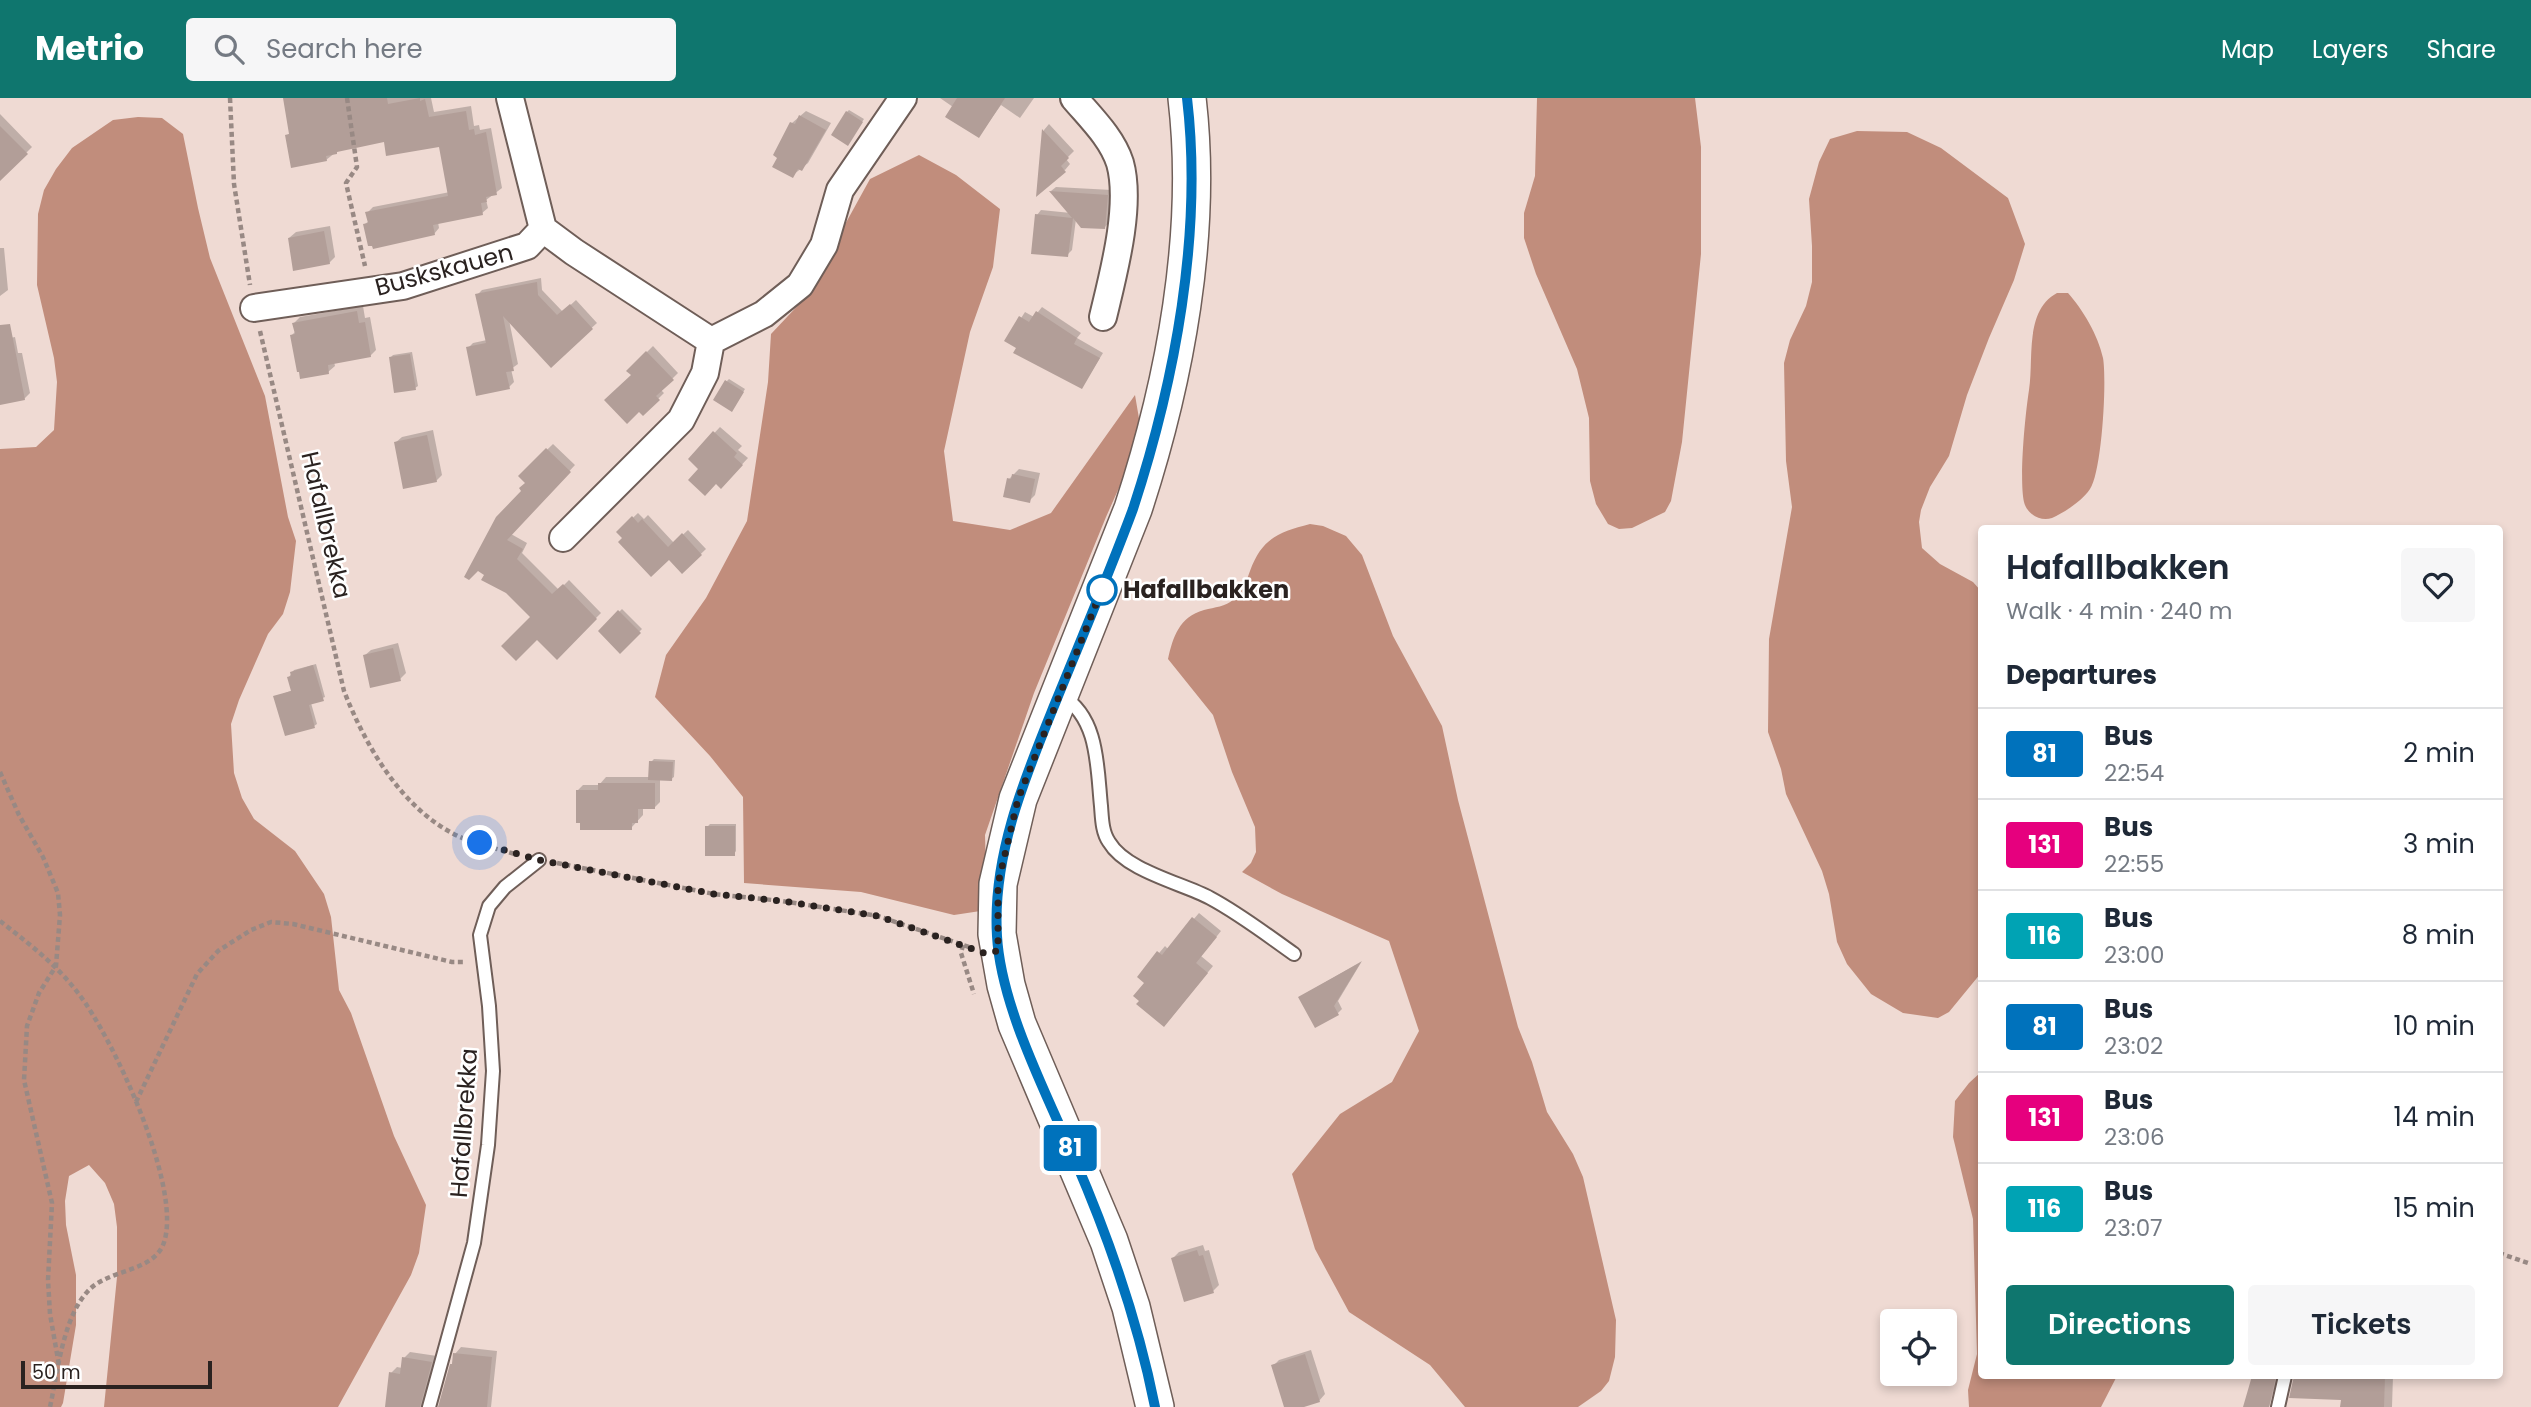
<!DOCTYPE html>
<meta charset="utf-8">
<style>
:root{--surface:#fff;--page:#f6f6f7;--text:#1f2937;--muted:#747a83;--line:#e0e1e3;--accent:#0f766e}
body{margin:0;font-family:Poppins,sans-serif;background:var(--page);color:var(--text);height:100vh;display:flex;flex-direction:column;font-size:26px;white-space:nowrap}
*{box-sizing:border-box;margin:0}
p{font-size:23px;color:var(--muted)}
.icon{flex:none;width:38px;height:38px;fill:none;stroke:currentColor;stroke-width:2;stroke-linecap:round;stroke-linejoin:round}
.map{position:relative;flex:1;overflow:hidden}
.details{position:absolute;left:1978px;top:427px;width:525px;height:854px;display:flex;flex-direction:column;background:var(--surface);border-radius:7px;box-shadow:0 4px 10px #0003}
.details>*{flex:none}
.badge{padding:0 14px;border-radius:5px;font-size:24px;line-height:46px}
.buttons{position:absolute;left:1880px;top:1211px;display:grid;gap:14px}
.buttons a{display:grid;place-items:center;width:77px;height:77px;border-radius:7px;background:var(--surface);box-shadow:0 4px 10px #0003;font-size:35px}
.scale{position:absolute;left:21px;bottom:18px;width:191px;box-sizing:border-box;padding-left:7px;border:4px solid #2a2220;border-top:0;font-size:19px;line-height:24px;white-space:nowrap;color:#2a2220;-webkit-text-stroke:5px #fff;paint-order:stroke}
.you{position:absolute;width:35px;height:35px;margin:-18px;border:5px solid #fff;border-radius:50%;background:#1a73e8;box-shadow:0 0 0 10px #1a73e833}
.map>.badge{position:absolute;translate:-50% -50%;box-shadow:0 0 0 4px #fff}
h2{padding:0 28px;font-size:26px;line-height:63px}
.round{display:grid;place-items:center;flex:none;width:74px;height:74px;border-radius:7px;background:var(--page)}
.head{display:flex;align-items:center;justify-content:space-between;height:119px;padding:0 28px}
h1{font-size:33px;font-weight:600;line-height:52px}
.button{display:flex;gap:14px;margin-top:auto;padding:14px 28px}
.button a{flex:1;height:80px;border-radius:7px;background:var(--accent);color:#fff;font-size:28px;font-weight:600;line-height:80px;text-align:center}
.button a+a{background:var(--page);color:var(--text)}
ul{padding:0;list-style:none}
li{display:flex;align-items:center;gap:21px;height:91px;padding:0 28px;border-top:2px solid var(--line)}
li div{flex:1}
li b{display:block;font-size:26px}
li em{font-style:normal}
li .badge{min-width:77px;font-weight:700;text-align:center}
header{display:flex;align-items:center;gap:42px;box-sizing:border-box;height:98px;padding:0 35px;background:var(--accent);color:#fff}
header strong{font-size:33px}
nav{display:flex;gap:38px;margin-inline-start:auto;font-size:24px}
.search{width:490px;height:63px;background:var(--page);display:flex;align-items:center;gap:18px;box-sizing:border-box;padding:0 24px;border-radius:7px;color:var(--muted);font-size:26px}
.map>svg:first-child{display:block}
.forest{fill:#c18d7c}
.shadow{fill:#0003}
.building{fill:#b29e98}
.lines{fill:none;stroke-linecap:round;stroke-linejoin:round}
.lane-casing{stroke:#6f5e58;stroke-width:16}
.street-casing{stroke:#6f5e58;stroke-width:30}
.secondary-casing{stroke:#6f5e58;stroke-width:40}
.path{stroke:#988984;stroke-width:4.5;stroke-dasharray:5 3.5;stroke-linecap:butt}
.lane{stroke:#fff;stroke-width:12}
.street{stroke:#fff;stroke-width:26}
.secondary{stroke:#fff;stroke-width:37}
.line-casing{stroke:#fff;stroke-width:16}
.line{stroke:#0072bc;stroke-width:10}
.walk{stroke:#2a2220;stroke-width:7;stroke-dasharray:0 12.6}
.stop-dot{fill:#fff;stroke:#0072bc;stroke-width:3.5}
.labels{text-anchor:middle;stroke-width:5;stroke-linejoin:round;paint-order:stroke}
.street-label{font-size:24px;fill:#2a2220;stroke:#fff}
.stop-label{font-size:24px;font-weight:bold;fill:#2a2220;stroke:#fff;text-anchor:start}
</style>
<header>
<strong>Metrio</strong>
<div class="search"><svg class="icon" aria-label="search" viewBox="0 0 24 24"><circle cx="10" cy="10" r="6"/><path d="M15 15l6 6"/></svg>Search here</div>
<nav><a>Map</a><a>Layers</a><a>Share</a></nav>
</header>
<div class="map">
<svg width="2531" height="1309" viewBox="0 0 2531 1309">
<rect width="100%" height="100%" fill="#efdad3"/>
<!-- forest -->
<path class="forest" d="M 1537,0 L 1695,0 L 1701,49 L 1701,156 L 1682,344 L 1671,403 L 1665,414 L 1632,430 L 1619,431 L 1608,426 L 1596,406 L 1590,383 L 1589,320 L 1577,271 L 1536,176 L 1524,140 L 1524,115 L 1535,78 Z
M 138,19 L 162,20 L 183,36 L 198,110 L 210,160 L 265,298 L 288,419 L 296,443 L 290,494 L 283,516 L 268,536 L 239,602 L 231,626 L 234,675 L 242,700 L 254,721 L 295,753 L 324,796 L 331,819 L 339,892 L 351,915 L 394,1038 L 426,1107 L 419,1155 L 411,1177 L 338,1309 L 104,1309 L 117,1179 L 117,1129 L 114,1106 L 105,1085 L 89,1067 L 69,1078 L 65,1103 L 66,1127 L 76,1177 L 76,1227 L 63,1305 L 61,1309 L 0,1309 L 0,351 L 36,349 L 54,332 L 57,284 L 54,260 L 37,187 L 38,116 L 44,92 L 56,71 L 72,50 L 113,22 Z
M 1857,33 L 1907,34 L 1941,50 L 2008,100 L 2025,146 L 2014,182 L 1989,240 L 1967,297 L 1949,358 L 1930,389 L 1921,412 L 1919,424 L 1922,450 L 1940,466 L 1973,484 L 1981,493 L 1981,875 L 1949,914 L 1938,920 L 1903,915 L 1871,896 L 1847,866 L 1837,844 L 1829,796 L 1822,773 L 1786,696 L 1781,671 L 1768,634 L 1769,541 L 1792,409 L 1786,363 L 1784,265 L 1790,242 L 1806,208 L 1812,184 L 1812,148 L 1809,101 L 1819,64 L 1830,41 Z
M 919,57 L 956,77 L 1000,111 L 993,169 L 970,234 L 944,353 L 953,423 L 1010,432 L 1051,415 L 1135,297 L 1142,338 L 1106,419 L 1034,595 L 985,737 L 987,812 L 954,817 L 861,794 L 744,785 L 743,699 L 710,658 L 655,599 L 666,557 L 706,500 L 747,423 L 768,284 L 771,236 L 804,201 L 870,81 Z
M 2057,195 L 2068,195 C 2083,212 2098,237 2103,260 C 2107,282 2102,373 2090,391 C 2082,403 2065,414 2052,420 C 2040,424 2027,416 2024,404 C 2019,380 2025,318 2029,292 C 2034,261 2024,213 2057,195 Z
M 1310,426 L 1323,428 L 1346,438 L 1362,457 L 1393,538 L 1442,628 L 1458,702 L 1518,929 L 1532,964 L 1547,1014 L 1573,1056 L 1583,1079 L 1616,1222 L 1615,1259 L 1609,1283 L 1601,1293 L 1578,1309 L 1465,1309 L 1430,1267 L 1349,1214 L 1315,1151 L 1292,1076 L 1340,1016 L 1392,984 L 1419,933 L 1389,843 L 1282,796 L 1242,774 L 1251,765 L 1256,754 L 1255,729 L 1232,674 L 1213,617 L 1168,561 C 1173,539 1179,519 1204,512 C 1215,509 1225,509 1234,501 C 1243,493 1246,484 1250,473 C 1262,440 1279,434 1310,426 Z
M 1981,974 L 1981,1278 L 2117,1278 L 2101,1309 L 1969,1309 L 1968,1292 L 1977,1256 L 1973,1121 L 1953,1039 L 1955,1003 L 1969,985 Z"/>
<!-- shadow -->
<path class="shadow" d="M 285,0 L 431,0 L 434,14 L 471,8 L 474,28 L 479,27 L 480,32 L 491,30 L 502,90 L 486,102 L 488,110 L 482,115 L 438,124 L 439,130 L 434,136 L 365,126 L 369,123 L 367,115 L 373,109 L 450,94 L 441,47 L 385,42 L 340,51 L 326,62 L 287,38 L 291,34 Z
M 940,0 L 1034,0 L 1020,20 L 1001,7 L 979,38 L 953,9 Z
M 849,12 L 864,21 L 850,43 L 847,14 Z
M 806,13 L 831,25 L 808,65 L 793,77 L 792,25 Z
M 0,16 L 32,49 L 0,81 Z
M 1049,26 L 1074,53 L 1066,61 L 1070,66 L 1065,72 L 1041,67 L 1044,32 Z
M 1056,89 L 1112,92 L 1109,124 L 1105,129 L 1076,121 L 1072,152 L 1067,157 L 1037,117 L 1041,112 L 1071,115 L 1051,93 Z
M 330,128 L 335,159 L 329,165 L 289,140 L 296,134 Z
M 0,150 L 4,150 L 8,192 L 0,198 Z
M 541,180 L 542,192 L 563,214 L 576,202 L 597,225 L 551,267 L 509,222 L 518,266 L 511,271 L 514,284 L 509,289 L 468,250 L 473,245 L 487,242 L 477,197 L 482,192 Z
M 363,208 L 365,220 L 370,219 L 376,252 L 370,258 L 334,264 L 335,268 L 328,274 L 292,237 L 296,233 L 294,225 L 300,219 Z
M 1042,209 L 1081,235 L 1077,240 L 1103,255 L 1082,289 L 1007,242 L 1025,214 L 1034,219 Z
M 15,239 L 18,255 L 22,255 L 30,295 L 24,301 L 0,305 L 0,242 Z
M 653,248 L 678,275 L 661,292 L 664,295 L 643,316 L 639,312 L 633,277 L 629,272 Z
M 412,254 L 418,288 L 415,290 L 390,260 L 393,257 Z
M 729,281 L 745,291 L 734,309 L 727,283 Z
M 720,329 L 742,348 L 738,352 L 748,360 L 721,389 L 690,361 Z
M 433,332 L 442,377 L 436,383 L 395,345 L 402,339 Z
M 553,346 L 575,367 L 511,436 L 527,445 L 522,455 L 559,492 L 569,482 L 601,515 L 557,559 L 532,519 L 507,494 L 484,481 L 527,385 L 520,378 Z
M 1019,371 L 1040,375 L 1035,397 L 1029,403 L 1009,381 Z
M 638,415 L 644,421 L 648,417 L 674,445 L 688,432 L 706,451 L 682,474 L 669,459 L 624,440 L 618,434 Z
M 622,511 L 642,531 L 620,553 L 600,533 Z
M 398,545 L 406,575 L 400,581 L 364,558 L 371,552 Z
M 316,566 L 325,599 L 311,605 L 317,626 L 314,628 L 275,599 L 293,592 L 289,579 L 294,572 Z
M 654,661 L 675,662 L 674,679 L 671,681 L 660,681 L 660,704 L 654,710 L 643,710 L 643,717 L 631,730 L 577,693 L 583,687 L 599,687 L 606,679 L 650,679 L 651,664 Z
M 710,726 L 736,726 L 736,753 L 734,756 L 707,729 Z
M 1199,815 L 1221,833 L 1201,858 L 1213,868 L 1170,921 L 1147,885 L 1139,879 L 1165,848 L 1168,851 Z
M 1362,863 L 1338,903 L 1342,911 L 1338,915 L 1300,899 Z
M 1203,1147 L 1205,1153 L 1209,1152 L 1219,1187 L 1213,1193 L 1173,1160 L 1179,1154 Z
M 461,1249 L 497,1253 L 491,1309 L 440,1309 L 455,1256 Z
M 1311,1252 L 1325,1296 L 1319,1303 L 1298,1309 L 1286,1309 L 1273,1268 L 1279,1262 Z
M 410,1254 L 437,1258 L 426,1309 L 396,1309 L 391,1275 L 397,1269 L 402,1270 L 404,1260 Z
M 2254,1278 L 2278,1278 L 2269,1309 L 2245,1309 Z
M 2295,1278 L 2393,1278 L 2392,1309 L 2342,1309 L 2342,1301 L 2291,1299 Z"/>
<!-- building -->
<path class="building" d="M 283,0 L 387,0 L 388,6 L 420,0 L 420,3 L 425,1 L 429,19 L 466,13 L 469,32 L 474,31 L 475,37 L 486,34 L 497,97 L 486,99 L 487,104 L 481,105 L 483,117 L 433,127 L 435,137 L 373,151 L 372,148 L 368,148 L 363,126 L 368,125 L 365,114 L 448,98 L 439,49 L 386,58 L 384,44 L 337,54 L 337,56 L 326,58 L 327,63 L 291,70 L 285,37 L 289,36 Z
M 957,0 L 1005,0 L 979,40 L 945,19 Z
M 846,13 L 863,24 L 848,48 L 831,37 Z
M 799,17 L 826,32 L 802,73 L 798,71 L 793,80 L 772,69 L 777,60 L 773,57 L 790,24 L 795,26 Z
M 0,28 L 28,56 L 0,83 Z
M 1042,31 L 1069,60 L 1061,68 L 1066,74 L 1036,99 Z
M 1049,93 L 1108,97 L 1105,131 L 1081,130 L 1073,120 L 1068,159 L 1031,156 L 1035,116 L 1072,120 Z
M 324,133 L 330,166 L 293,173 L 288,140 Z
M 537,184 L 538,197 L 557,217 L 570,206 L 593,231 L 551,270 L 503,218 L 514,273 L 506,274 L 510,291 L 476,298 L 466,249 L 486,245 L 475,196 Z
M 357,213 L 359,225 L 365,224 L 371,259 L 328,267 L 329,276 L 300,281 L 299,274 L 297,274 L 290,237 L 295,236 L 292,225 Z
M 1036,213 L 1077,240 L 1074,246 L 1100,260 L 1082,291 L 1013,255 L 1016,250 L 1004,243 L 1019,218 L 1029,224 Z
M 10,226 L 25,302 L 0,307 L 0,227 Z
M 646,253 L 674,282 L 656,298 L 660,302 L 643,318 L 639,314 L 627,326 L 604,302 L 631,277 L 626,273 Z
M 410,256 L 416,292 L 394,295 L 389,259 Z
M 725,282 L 744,294 L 732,314 L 713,302 Z
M 713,333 L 737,355 L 734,359 L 743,367 L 721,391 L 716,386 L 705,398 L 688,382 L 698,371 L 688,361 Z
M 427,337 L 437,384 L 403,391 L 394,344 Z
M 546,350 L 571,374 L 507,442 L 523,451 L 517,461 L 552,496 L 563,486 L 597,521 L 557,562 L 537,542 L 516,563 L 501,548 L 530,519 L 506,495 L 481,482 L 484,477 L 478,473 L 469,482 L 464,479 L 496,419 L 521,393 L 519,390 L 525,385 L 518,378 Z
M 1012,376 L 1035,381 L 1030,405 L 1003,399 L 1007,380 L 1011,381 Z
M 632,418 L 638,425 L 642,421 L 668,449 L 682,435 L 702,457 L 682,476 L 669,462 L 651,479 L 618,444 L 622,440 L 616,434 Z
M 618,512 L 641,535 L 620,556 L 598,533 Z
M 393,550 L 401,583 L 370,590 L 363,557 Z
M 313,567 L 324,603 L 309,607 L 315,630 L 285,638 L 273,598 L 291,593 L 287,579 L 291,578 L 290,574 Z
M 649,663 L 673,664 L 672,683 L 648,682 Z
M 598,685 L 655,685 L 655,711 L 638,711 L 638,725 L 632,725 L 632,732 L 580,732 L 580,725 L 576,725 L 576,692 L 598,692 Z
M 705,728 L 735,728 L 735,758 L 705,758 Z
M 1192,819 L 1217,839 L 1196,865 L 1208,875 L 1164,929 L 1136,906 L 1139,903 L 1133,898 L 1144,885 L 1137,879 L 1157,853 L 1162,857 Z
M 1361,864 L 1334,908 L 1339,917 L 1315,930 L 1298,899 Z
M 1197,1152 L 1199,1158 L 1203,1157 L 1214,1195 L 1184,1204 L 1171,1160 Z
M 453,1255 L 492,1259 L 487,1309 L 438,1309 L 450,1266 L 452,1266 Z
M 1305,1256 L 1320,1304 L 1304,1309 L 1284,1309 L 1271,1267 Z
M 402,1259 L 432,1264 L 420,1309 L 385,1309 L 389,1274 L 400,1276 Z
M 2252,1278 L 2276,1278 L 2269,1309 L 2243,1309 Z
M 2294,1278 L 2385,1278 L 2384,1309 L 2340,1309 L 2341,1302 L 2289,1300 Z"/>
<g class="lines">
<defs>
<path id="lane" d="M 1062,598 C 1099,620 1097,670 1101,708 C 1102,720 1102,734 1109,744 C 1126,773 1182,785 1210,800 C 1240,816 1267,837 1294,856
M 429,1309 L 474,1145 L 488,1047 L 493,973 L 489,908 L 480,837 L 489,808 L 505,789 L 539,762
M 2278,1309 L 2285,1278"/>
<path id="street" d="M 1074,0 C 1091,20 1112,40 1120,65 C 1132,108 1113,177 1103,219
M 543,131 L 574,154 L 711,243 L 764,216 L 800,187 L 824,147 L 840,92 L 903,0
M 254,210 L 403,188 L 527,148 L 543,131 L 510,0
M 563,440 L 681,322 L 705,275 L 711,243"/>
<path id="secondary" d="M 1155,1309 L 1131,1209 L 1109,1143 L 1017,926 L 1006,887 L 997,836 L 998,786 L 1018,701 L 1133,411 C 1175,283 1203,135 1187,0"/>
</defs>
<!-- lane casing -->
<use href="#lane" class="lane-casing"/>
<!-- street casing -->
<use href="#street" class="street-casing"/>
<!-- secondary casing -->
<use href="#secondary" class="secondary-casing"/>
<!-- path -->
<path class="path" d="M 230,0 L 234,86 L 250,187
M 347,0 L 357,69 L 346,85 L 365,168
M 260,233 L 344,593 C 366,649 403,713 460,739 C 478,747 499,751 518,757
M 0,674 L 19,717 L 43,759 L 58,795 L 60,817 L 56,868 L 39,895 L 27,928 L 24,982 L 52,1105 L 48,1182 L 50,1216 L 59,1267
M 557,765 L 714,796 L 782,803 L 878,818 L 969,849
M 0,823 C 28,845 56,866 78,895 C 112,938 185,1093 163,1147 C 152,1173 111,1172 91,1190 C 63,1216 58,1273 50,1309
M 963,847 L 961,855 L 974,896
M 136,1004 L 197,876 L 218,853 L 251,832 L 271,824 L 293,826 L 452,864 L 465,864
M 2499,1155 L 2531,1166"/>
<!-- lane -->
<use href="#lane" class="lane"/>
<!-- street -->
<use href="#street" class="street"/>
<!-- secondary -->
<use href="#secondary" class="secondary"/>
</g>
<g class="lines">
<defs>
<path id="line" d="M 1155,1309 C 1138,1223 1110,1143 1075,1062 C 1047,997 1001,909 997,838 C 992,756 1026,677 1056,603 C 1082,539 1109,476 1133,411 C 1175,283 1203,135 1187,0"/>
</defs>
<!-- line casing -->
<use href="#line" class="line-casing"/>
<!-- line -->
<use href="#line" class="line"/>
<!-- walk -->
<path class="walk" d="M 480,745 L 539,762 L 714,796 L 782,803 L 878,818 L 984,855 L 998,853 L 998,786 L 1018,701 L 1104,486 L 1102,492"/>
</g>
<!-- markers -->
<circle class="stop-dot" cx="1102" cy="492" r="14"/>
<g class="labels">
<!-- street labels -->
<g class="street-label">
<text transform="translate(444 172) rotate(-15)" y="8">Buskskauen</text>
<text transform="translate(326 427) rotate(77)" y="8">Hafallbrekka</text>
<text transform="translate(464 1025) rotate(-86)" y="8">Hafallbrekka</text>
</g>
<!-- stop labels -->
<g class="stop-label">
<text x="1123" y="500">Hafallbakken</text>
</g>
</g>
</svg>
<div class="buttons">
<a><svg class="icon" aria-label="locate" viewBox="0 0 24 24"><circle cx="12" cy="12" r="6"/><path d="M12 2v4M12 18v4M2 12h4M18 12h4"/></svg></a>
</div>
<div class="scale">50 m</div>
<div class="you" style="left:480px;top:745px"></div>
<b class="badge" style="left:1070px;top:1050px;background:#0072bc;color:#fff">81</b>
<section class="details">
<div class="head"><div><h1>Hafallbakken</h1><p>Walk · 4 min · 240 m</p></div><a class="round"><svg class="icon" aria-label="heart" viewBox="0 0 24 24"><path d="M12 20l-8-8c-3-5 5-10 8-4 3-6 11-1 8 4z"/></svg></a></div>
<h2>Departures</h2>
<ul>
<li><span class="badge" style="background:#0072bc;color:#fff">81</span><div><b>Bus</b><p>22:54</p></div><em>2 min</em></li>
<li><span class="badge" style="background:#e6007e;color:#fff">131</span><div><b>Bus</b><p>22:55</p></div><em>3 min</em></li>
<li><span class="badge" style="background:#00a3b4;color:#fff">116</span><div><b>Bus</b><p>23:00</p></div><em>8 min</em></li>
<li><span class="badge" style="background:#0072bc;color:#fff">81</span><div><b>Bus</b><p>23:02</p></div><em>10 min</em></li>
<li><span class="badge" style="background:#e6007e;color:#fff">131</span><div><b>Bus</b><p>23:06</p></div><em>14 min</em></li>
<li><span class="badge" style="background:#00a3b4;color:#fff">116</span><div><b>Bus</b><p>23:07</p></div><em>15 min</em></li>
</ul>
<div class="button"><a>Directions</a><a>Tickets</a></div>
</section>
</div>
